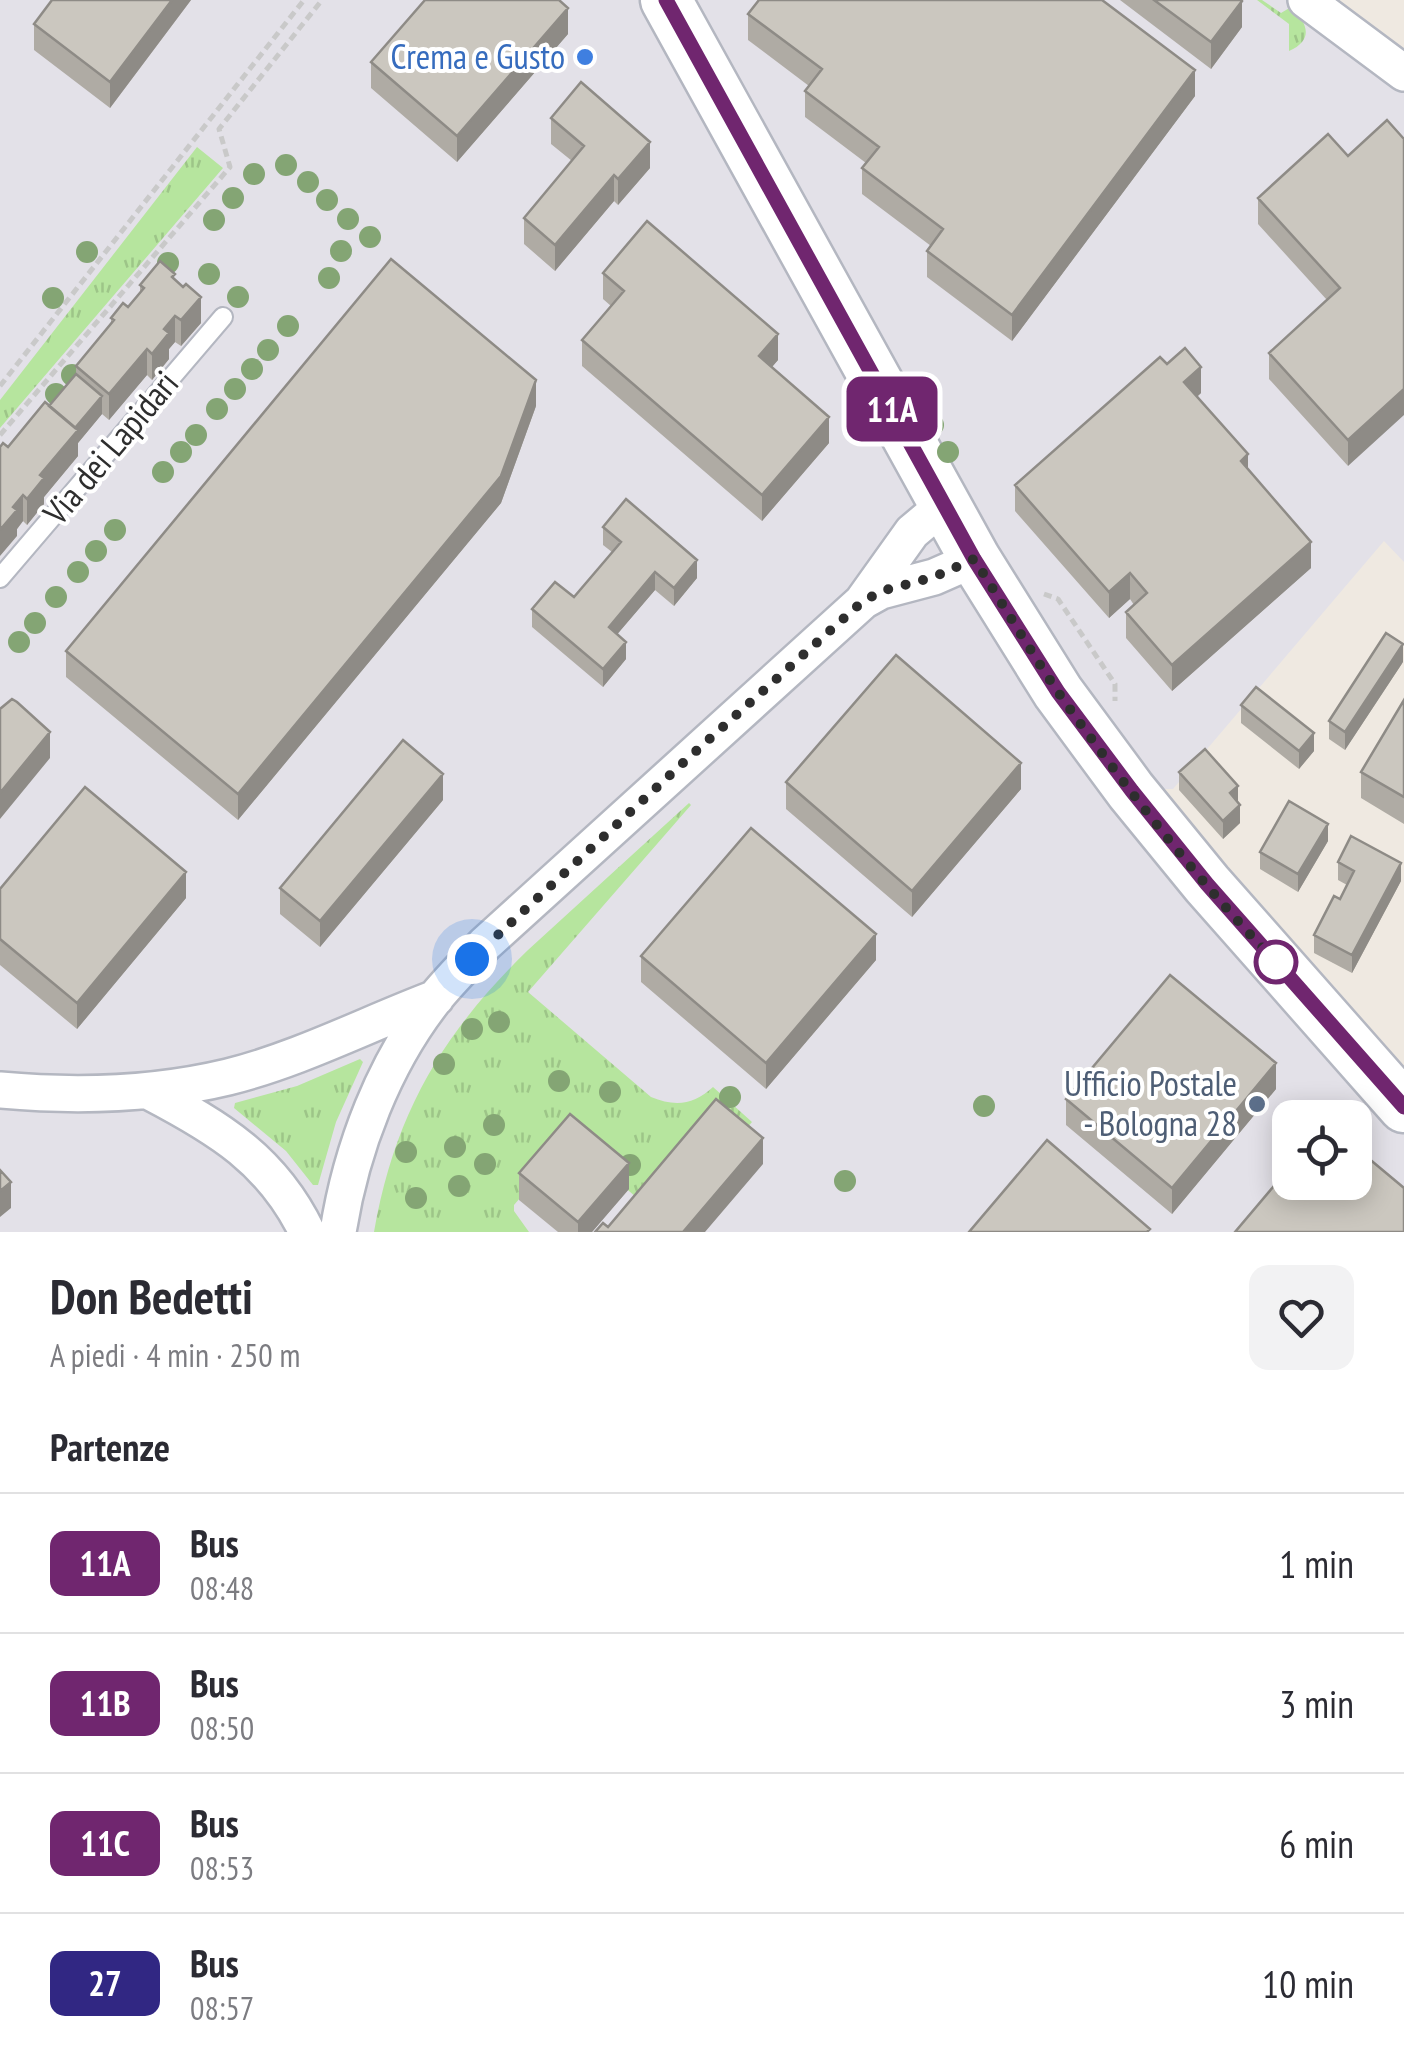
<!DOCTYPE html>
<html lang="it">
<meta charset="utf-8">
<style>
:root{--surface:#fff;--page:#f2f2f3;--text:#2b2b33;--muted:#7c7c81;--line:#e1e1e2}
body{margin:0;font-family:"PT Sans Narrow",sans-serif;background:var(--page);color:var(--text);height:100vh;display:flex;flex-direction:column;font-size:38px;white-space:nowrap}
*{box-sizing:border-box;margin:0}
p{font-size:32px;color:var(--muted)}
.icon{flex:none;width:55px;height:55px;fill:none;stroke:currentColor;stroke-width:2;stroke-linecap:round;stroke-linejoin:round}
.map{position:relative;height:1232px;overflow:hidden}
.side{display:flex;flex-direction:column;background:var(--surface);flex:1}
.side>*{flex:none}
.badge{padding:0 20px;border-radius:15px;font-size:35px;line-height:65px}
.tools{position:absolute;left:1272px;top:1100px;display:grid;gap:20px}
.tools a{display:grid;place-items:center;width:100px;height:100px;border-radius:20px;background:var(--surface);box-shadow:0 5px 25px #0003;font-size:50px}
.you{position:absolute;width:50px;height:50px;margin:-25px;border:8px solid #fff;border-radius:50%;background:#1a73e8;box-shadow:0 0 0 15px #1a73e833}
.map>.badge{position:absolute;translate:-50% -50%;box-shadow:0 0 0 5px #fff}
h2{padding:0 50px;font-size:38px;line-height:90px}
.round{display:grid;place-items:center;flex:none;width:105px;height:105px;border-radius:20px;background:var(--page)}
.overview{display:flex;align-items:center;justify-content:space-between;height:170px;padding:0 50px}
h1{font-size:48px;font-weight:700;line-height:75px}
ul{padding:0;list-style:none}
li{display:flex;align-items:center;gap:30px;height:140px;padding:0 50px;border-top:2px solid var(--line)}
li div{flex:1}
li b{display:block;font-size:38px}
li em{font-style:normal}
li .badge{min-width:110px;font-weight:700;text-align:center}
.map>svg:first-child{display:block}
.industrial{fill:#e3e1e8;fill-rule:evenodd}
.grass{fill:url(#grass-tufts)}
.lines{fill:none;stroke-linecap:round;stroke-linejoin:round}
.lane-casing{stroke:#b4b7c1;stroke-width:22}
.street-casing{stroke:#b4b7c1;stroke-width:40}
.secondary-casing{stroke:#b4b7c1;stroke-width:55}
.path{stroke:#c9c9c9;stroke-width:5;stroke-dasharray:8 5;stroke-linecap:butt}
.lane{stroke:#fff;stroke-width:18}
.street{stroke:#fff;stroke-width:35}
.secondary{stroke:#fff;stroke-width:50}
.tree{fill:#84a574}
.wall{fill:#afaba4}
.shaded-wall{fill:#8e8b86}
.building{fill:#cbc7bf;stroke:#8e8b86;stroke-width:2.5}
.line-casing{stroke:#fff;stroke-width:22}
.line{stroke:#70266f;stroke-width:15}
.walk{stroke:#2e2e2e;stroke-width:10;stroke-dasharray:0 18}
.shop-dot{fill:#3f7fe0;stroke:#fff;stroke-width:4}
.stop-dot{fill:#fff;stroke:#70266f;stroke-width:5}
.service-dot{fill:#5c6f8a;stroke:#fff;stroke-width:4}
.labels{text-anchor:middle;stroke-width:8;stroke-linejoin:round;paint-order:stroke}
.shop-label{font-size:35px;fill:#366cbe;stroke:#fff;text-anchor:end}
.street-label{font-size:35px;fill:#2e2e2e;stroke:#fff}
.service-label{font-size:35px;fill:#4e5e75;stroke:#fff;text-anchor:end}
</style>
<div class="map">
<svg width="1404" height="1232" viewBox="0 0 1404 1232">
<defs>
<pattern id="grass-tufts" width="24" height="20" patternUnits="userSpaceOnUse" patternTransform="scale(2.5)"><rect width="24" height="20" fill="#b6e59e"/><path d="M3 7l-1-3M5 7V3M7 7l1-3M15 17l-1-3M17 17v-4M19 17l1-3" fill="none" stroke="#9dc588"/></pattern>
</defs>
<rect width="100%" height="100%" fill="#efe9e1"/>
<!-- industrial -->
<path class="industrial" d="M 0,0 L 1306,0 L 1404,73 L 1404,562 L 1384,541 L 1173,789 L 1118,789 L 1404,1132 L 1404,1232 L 0,1232 ZM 1290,1118 L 1355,1118 L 1355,1182 L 1290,1182 Z"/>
<!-- grass -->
<path class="grass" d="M 1257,0 L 1262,0 L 1281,13 L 1291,7 C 1308,23 1314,40 1289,51 L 1289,24 Z
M 197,147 L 223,168 L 0,428 L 0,400 Z
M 689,803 L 691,805 L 528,992 L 651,1097 C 675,1107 694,1105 713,1087 L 752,1122 L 739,1137 L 644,1204 L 570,1140 L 514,1205 L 514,1211 L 529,1232 L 374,1232 C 395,1113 442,1034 528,950 Z
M 360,1059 L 363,1062 L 336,1122 L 318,1185 L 313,1185 L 286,1151 L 234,1108 L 235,1103 L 297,1086 Z"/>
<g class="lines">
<defs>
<path id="lane" d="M 0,578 L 223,317"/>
<path id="street" d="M 1306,0 L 1404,73
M 863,601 L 881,591 L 934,577 L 975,559
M 0,1090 C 77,1097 153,1095 228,1077 C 300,1059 367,1024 436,998
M 150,1092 C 219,1128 272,1160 307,1232
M 338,1232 C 351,1149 384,1062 437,996 C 452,978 469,961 485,944 L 862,602 L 912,532 L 944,505"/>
<path id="secondary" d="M 666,0 L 975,559 L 1058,692 L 1131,791 L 1207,884 L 1404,1107"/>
</defs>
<!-- lane casing -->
<use href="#lane" class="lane-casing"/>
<!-- street casing -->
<use href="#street" class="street-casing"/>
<!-- secondary casing -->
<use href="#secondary" class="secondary-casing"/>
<!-- path -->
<path class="path" d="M 0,386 L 304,0
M 0,435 L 230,167 L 219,129 L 322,0
M 1044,594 L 1058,599 L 1115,684 L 1115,701"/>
<!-- lane -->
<use href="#lane" class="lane"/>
<!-- street -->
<use href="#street" class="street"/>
<!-- secondary -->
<use href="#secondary" class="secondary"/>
</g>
<!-- trees -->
<g class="tree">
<circle cx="286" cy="165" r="11"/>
<circle cx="254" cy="174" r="11"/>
<circle cx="308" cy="182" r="11"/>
<circle cx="233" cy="198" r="11"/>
<circle cx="327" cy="200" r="11"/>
<circle cx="348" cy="219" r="11"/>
<circle cx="214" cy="220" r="11"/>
<circle cx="370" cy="237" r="11"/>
<circle cx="341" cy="251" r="11"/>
<circle cx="87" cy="252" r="11"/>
<circle cx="168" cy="263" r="11"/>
<circle cx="209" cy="274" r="11"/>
<circle cx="329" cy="278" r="11"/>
<circle cx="238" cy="297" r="11"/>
<circle cx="53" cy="298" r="11"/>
<circle cx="288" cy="326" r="11"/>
<circle cx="268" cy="350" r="11"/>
<circle cx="252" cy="369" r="11"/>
<circle cx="72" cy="375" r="11"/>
<circle cx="235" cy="389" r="11"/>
<circle cx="56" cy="394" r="11"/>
<circle cx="217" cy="409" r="11"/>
<circle cx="933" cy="425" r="11"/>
<circle cx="196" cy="435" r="11"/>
<circle cx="181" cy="452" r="11"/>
<circle cx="948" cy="452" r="11"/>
<circle cx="163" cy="472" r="11"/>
<circle cx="115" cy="530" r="11"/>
<circle cx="96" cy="551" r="11"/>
<circle cx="78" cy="572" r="11"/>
<circle cx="56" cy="597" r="11"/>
<circle cx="35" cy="623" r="11"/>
<circle cx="19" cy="642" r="11"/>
<circle cx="499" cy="1022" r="11"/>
<circle cx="472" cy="1029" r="11"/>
<circle cx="444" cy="1064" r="11"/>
<circle cx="559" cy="1081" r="11"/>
<circle cx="610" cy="1092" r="11"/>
<circle cx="730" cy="1097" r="11"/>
<circle cx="984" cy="1106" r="11"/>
<circle cx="494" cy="1125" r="11"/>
<circle cx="455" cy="1147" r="11"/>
<circle cx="406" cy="1152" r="11"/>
<circle cx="485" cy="1164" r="11"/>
<circle cx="630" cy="1165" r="11"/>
<circle cx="845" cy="1181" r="11"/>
<circle cx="459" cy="1186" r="11"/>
<circle cx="416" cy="1198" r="11"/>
</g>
<!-- wall -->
<path class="wall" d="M 191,0 L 110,108 L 34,50 L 34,24 Z
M 1120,0 L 1241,0 L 1242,27 L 1211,69 Z
M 748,14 L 1195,96 L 1012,341 L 927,277 L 927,251 L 931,246 L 862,194 L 862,168 L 866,163 L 805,117 L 805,91 L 809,86 L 748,40 Z
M 568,34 L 457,162 L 371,88 L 371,62 Z
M 551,118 L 650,168 L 618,205 L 614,201 L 555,271 L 524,244 L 524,218 L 572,161 L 551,144 Z
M 1348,156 L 1348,466 L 1269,379 L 1269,353 L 1327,300 L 1258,224 L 1258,198 Z
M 603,273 L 778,360 L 772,367 L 829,443 L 762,521 L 582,366 L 582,340 L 611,306 L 603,299 Z
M 175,280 L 201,323 L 181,346 L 175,342 L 169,349 L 169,359 L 152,380 L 147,375 L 109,420 L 102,414 L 78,443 L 78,456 L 44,497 L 44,504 L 27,525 L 23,521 L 17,529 L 17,536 L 8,447 L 49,406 L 76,374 L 76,366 L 111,324 L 111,318 L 128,307 L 140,292 L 140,285 Z
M 1167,364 L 1201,393 L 1197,397 L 1248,469 L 1311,568 L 1172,691 L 1126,638 L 1126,612 L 1134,605 L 1130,599 L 1109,618 L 1015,511 L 1015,485 Z
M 536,406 L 501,503 L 238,820 L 66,677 L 66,651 Z
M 603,527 L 697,578 L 674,606 L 655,590 L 617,634 L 626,659 L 603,687 L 532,627 L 532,609 L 574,597 L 612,552 L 603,545 Z
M 1403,662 L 1345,750 L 1329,739 L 1329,721 Z
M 1404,700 L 1404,824 L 1361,798 L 1361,772 Z
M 1241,705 L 1314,751 L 1299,769 L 1241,723 Z
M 1179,772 L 1238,802 L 1240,823 L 1223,839 L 1179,790 Z
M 786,782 L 1021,789 L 912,917 L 786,809 Z
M 443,800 L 320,947 L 280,914 L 280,888 Z
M 1328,841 L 1298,892 L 1260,869 L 1260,852 Z
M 1338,862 L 1401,881 L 1352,973 L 1314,953 L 1314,935 L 1340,899 L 1347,885 L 1338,880 Z
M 0,889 L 186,898 L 77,1029 L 0,965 Z
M 641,956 L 876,960 L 766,1089 L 641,982 Z
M 1276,1089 L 1172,1214 L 1066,1125 L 1066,1099 Z
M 519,1173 L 629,1189 L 592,1232 L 558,1232 L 519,1200 Z"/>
<!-- shaded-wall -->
<path class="shaded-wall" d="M 172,0 L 191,0 L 110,108 L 110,82 Z
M 1242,1 L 1242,27 L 1211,69 L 1211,42 Z
M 568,8 L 568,34 L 457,162 L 457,136 Z
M 1195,70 L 1195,96 L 1012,341 L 1012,315 Z
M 650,142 L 650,168 L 618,205 L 618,179 Z
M 614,175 L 614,201 L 555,271 L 555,245 Z
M 201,297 L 201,323 L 181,346 L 181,320 Z
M 175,316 L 175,342 L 169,349 L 169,359 L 152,380 L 152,354 L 164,329 Z
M 778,334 L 778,360 L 759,382 L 759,356 Z
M 147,349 L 147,375 L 109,420 L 109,394 Z
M 1201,367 L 1201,393 L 1184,408 L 1184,382 Z
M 536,380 L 536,406 L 501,503 L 238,820 L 238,794 Z
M 1404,389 L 1404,415 L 1348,466 L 1348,440 Z
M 102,396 L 102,414 L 78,443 L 78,456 L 44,497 L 44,504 L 27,525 L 27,499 L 40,475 L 71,433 Z
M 829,417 L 829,443 L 762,521 L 762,495 Z
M 1248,454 L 1248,480 L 1241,461 Z
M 23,495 L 23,521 L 17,529 L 17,536 L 0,556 L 0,530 L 13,507 Z
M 1311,542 L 1311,568 L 1172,691 L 1172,665 Z
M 697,560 L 697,578 L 674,606 L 674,588 Z
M 655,572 L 655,590 L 609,644 L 609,627 Z
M 1130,573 L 1130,599 L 1109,618 L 1109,592 Z
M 626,642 L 626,659 L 603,687 L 603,669 Z
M 1403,644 L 1403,662 L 1345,750 L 1345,732 Z
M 50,732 L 50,758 L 0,819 L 0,793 Z
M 1314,733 L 1314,751 L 1299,769 L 1299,751 Z
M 1021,763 L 1021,789 L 912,917 L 912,891 Z
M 443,774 L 443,800 L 320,947 L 320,921 Z
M 1238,786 L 1238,804 L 1230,793 Z
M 1240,805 L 1240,823 L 1223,839 L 1223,821 Z
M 1328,824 L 1328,841 L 1298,892 L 1298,874 Z
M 1401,863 L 1401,881 L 1352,973 L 1352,955 Z
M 186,872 L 186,898 L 77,1029 L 77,1003 Z
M 876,934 L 876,960 L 766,1089 L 766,1063 Z
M 1276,1063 L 1276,1089 L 1172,1214 L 1172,1188 Z
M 763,1138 L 763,1164 L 705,1232 L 683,1232 Z
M 629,1163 L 629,1189 L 592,1232 L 578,1232 L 578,1222 Z
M 11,1182 L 11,1208 L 0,1217 L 0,1191 Z"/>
<!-- building -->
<path class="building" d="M 52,0 L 172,0 L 110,82 L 34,24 Z
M 425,0 L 559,0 L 568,8 L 457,136 L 371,62 Z
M 759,0 L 1102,0 L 1195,70 L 1012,315 L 927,251 L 943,229 L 862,168 L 879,147 L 805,91 L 822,69 L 748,14 Z
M 1154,0 L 1241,0 L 1242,1 L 1211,42 Z
M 581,82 L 650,142 L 618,179 L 614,175 L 555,245 L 524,218 L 584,146 L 551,118 Z
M 1387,120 L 1404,139 L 1404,389 L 1348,440 L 1269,353 L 1340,288 L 1258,198 L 1328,134 L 1348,156 Z
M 647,221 L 778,334 L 759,356 L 829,417 L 762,495 L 582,340 L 624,291 L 603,273 Z
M 391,259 L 536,380 L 501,476 L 238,794 L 66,651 Z
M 160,261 L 175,274 L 172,277 L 183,287 L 186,284 L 201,297 L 181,320 L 175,316 L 164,329 L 169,333 L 152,354 L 147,349 L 109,394 L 76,366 L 114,320 L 111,318 L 123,303 L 128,307 L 144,288 L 140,285 Z
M 1185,348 L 1201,367 L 1184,382 L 1248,454 L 1241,461 L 1311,542 L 1172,665 L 1126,612 L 1147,593 L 1130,573 L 1109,592 L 1015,485 L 1160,357 L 1167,364 Z
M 76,374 L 102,396 L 75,428 L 49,406 Z
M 45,402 L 78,430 L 40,475 L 44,478 L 27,499 L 23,495 L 13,507 L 17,510 L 0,530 L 0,447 L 3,443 L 8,447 Z
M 626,499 L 697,560 L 674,588 L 655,572 L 609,627 L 626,642 L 603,669 L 532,609 L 555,582 L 574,597 L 621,542 L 603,527 Z
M 1386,633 L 1403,644 L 1345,732 L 1329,721 Z
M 896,655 L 1021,763 L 912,891 L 786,782 Z
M 1256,687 L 1314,733 L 1299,751 L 1241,705 Z
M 12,699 L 17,702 L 50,732 L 0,793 L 0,709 Z
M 1404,700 L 1404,797 L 1361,772 Z
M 403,740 L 443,774 L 320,921 L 280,888 Z
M 1205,749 L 1238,786 L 1230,793 L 1240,805 L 1223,821 L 1179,772 Z
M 85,787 L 186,872 L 77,1003 L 0,939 L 0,889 Z
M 1289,801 L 1328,824 L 1298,874 L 1260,852 Z
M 751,828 L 876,934 L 766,1063 L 641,956 Z
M 1351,836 L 1401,863 L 1352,955 L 1314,935 L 1334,896 L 1340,899 L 1354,871 L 1338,862 Z
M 1170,975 L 1276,1063 L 1172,1188 L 1066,1099 Z
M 716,1099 L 763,1138 L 683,1232 L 595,1232 L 603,1223 L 608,1227 Z
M 570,1114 L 629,1163 L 578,1222 L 519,1173 Z
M 1047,1140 L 1150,1229 L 1147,1232 L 969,1232 Z
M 1355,1147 L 1404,1188 L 1404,1232 L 1235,1232 L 1290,1167 L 1290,1182 L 1355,1182 Z
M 0,1170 L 11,1182 L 0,1191 Z"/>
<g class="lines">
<defs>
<path id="line" d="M 666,0 L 974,559 L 1058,692 L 1132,791 L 1207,884 L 1404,1107"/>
</defs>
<!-- line casing -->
<use href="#line" class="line-casing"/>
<!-- line -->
<use href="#line" class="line"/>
<!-- walk -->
<path class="walk" d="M 472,959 L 685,761 L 862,602 L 882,591 L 934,577 L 974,559 C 1003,604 1030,651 1060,695 C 1125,787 1198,881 1276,962"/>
</g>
<!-- markers -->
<circle class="shop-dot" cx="585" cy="57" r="10"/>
<circle class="stop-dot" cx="1276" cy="962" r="20"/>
<circle class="service-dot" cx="1257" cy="1104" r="10"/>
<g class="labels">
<!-- shop labels -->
<g class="shop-label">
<text x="565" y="69">Crema e Gusto</text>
</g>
<!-- street labels -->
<g class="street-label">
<text transform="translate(111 448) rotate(-50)" y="12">Via dei Lapidari</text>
</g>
<!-- service labels -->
<g class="service-label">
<text x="1237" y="1096">Ufficio Postale<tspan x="1237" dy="40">- Bologna 28</tspan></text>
</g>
</g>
</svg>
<div class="tools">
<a><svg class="icon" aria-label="locate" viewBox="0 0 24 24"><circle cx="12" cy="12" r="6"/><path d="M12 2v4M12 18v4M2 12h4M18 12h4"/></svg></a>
</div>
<div class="you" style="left:472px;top:959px"></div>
<b class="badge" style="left:892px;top:409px;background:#70266f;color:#fff">11A</b>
</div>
<section class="side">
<div class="overview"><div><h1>Don Bedetti</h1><p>A piedi · 4 min · 250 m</p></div><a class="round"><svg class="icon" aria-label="heart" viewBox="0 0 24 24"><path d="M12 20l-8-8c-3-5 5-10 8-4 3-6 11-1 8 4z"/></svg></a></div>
<h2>Partenze</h2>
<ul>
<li><span class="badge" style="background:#70266f;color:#fff">11A</span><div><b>Bus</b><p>08:48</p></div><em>1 min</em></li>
<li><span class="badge" style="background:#70266f;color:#fff">11B</span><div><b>Bus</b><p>08:50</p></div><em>3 min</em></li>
<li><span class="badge" style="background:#70266f;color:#fff">11C</span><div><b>Bus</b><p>08:53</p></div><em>6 min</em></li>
<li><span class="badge" style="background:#312783;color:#fff">27</span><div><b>Bus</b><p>08:57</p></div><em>10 min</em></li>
</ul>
</section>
